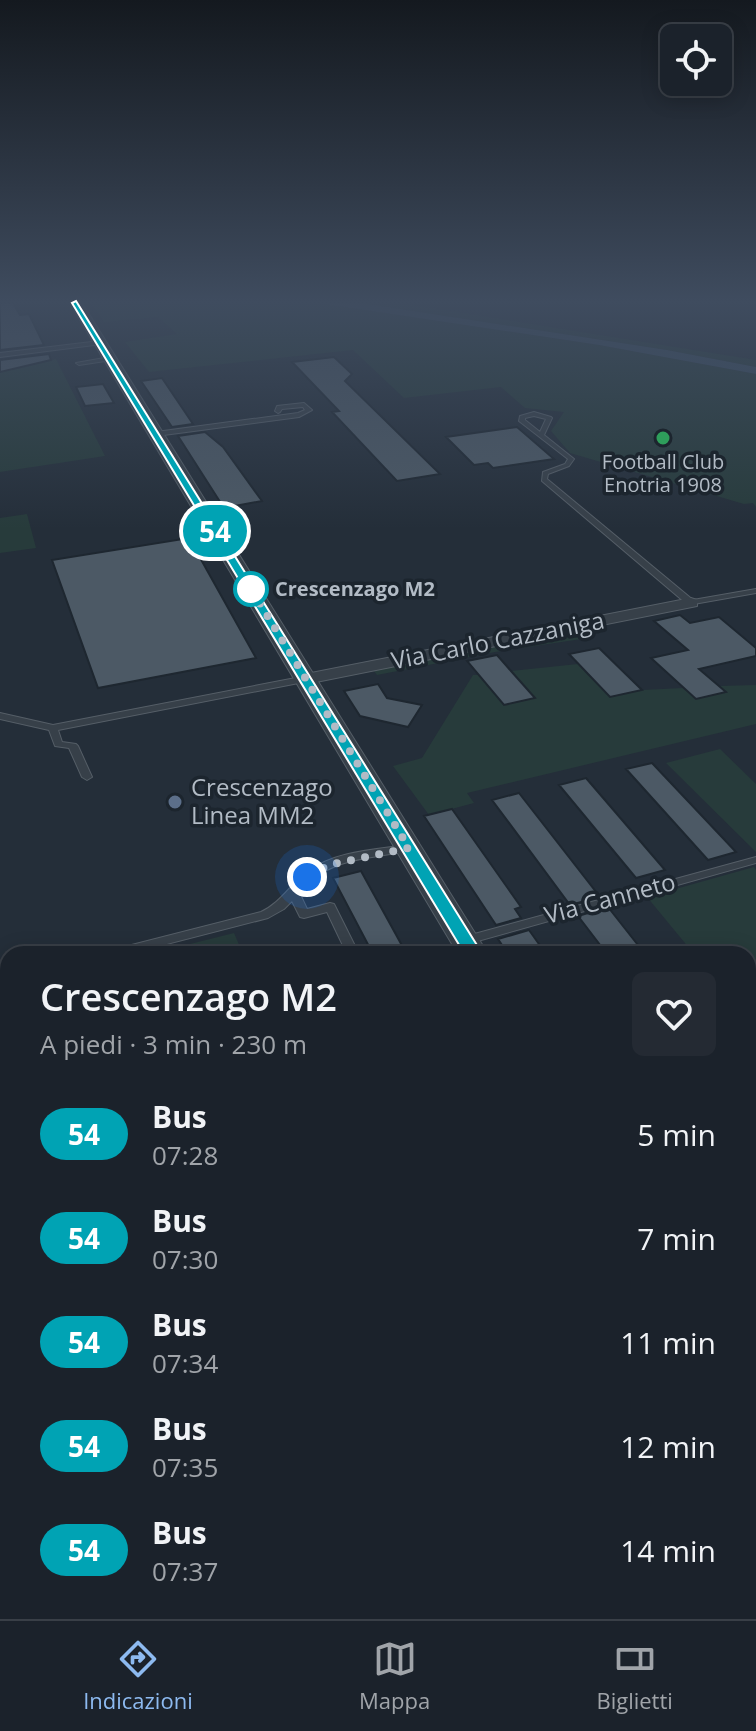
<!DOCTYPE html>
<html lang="it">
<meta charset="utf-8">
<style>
:root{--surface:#1b222b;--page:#242a33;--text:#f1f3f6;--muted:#a0a4a9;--line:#393f47;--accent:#8dbaf0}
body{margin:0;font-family:"Open Sans",sans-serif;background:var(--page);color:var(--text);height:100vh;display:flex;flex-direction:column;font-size:30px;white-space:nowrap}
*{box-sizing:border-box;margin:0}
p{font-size:26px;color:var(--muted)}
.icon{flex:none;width:44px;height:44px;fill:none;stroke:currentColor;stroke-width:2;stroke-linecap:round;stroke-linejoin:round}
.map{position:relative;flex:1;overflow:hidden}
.side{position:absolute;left:0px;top:946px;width:756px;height:674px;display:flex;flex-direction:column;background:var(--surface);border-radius:24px 24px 0 0;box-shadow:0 4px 20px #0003,0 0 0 2px var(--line)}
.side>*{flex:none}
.badge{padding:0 16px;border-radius:26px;font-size:28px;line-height:52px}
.controls{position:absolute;left:660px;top:24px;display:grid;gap:16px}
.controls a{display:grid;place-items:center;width:72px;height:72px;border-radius:12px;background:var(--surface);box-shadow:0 4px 20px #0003,0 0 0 2px var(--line);font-size:40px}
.you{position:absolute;width:40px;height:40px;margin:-20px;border:6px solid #fff;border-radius:50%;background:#1a73e8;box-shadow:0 0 0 12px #1a73e833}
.map>.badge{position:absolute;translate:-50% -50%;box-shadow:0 0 0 4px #fff}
.round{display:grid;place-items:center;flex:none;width:84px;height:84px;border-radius:12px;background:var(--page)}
.summary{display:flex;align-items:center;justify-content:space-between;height:136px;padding:0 40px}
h1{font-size:38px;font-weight:600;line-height:60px}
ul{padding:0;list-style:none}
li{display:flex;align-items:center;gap:24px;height:104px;padding:0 40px}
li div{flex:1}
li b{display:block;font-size:30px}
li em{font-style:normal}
li .badge{min-width:88px;font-weight:700;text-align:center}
.menu{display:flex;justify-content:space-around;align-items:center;height:112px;border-top:2px solid var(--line);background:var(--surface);font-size:22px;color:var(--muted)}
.menu a{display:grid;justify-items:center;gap:4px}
.menu .on{color:var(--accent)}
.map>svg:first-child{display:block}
.green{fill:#273b3b}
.water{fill:#3a4d61}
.building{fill:#4c5965;stroke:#1e2730;stroke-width:2}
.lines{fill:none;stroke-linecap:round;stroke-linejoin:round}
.service-casing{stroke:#555e67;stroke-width:2}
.minor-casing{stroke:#555e67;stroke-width:2}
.tertiary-casing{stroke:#555e67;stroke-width:2}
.service{fill:#374049;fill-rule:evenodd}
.minor{fill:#374049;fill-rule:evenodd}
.tertiary{fill:#374049;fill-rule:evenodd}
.line{fill:#00a3b4;stroke:#fff;stroke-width:2}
.walk{stroke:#b2bbc5;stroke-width:8;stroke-dasharray:0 14.4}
.leisure-dot{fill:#2e9e5b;stroke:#1c252e;stroke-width:3}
.stop-dot{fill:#fff;stroke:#00a3b4;stroke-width:4}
.service-dot{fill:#5c6f8a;stroke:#1c252e;stroke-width:3}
.labels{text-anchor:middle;stroke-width:7;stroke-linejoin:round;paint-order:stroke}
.far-poi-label{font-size:20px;fill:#b2bbc5;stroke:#1c252e}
.far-stop-label{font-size:20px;font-weight:bold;fill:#b2bbc5;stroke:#1c252e;text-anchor:start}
.street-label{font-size:24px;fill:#b2bbc5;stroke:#1c252e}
.poi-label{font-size:24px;fill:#b2bbc5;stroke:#1c252e;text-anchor:start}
</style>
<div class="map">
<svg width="756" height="1619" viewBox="0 0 756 1619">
<rect width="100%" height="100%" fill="#242e39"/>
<!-- green -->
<path class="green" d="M 91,303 L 319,303 L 599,345 L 756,374 L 756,507 L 753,503 L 744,504 L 570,453 L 551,431 L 564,412 L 525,408 L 501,387 L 404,398 L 353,350 L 149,372 L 125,342 L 177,334 L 158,317 L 104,322 Z
M 361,303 L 400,303 L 756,360 L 756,367 L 667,350 Z
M 56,359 L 105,456 L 0,472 L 0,372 Z
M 27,514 L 36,548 L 0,553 L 0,518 Z
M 563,633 L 588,638 L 495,652 L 377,675 L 374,671 Z
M 578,664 L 610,697 L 642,690 L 683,688 L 696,699 L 725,692 L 719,686 L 756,685 L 756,724 L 467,793 L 474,803 L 429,815 L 393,766 L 422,758 L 473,675 L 478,675 L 504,705 L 535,698 L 511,671 Z
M 720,749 L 756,784 L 756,852 L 666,763 Z
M 754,867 L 756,870 L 756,1028 L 748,1019 L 748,954 L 694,954 L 647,897 Z
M 234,933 L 243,954 L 150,954 Z
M 8,990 L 8,1107 L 0,1109 L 0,992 Z"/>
<!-- water -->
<path class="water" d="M 319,303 L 361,303 L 667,350 L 756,367 L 756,374 L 599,345 Z"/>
<!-- building -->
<path class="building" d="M 0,303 L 13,303 L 20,315 L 29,314 L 44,345 L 0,350 Z
M 49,354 L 51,360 L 0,372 L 0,360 Z
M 334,357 L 352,374 L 345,381 L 440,474 L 397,481 L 332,412 L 339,411 L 292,362 Z
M 162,378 L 193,424 L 172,427 L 141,381 Z
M 103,384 L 114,403 L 85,406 L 76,387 Z
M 517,427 L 554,459 L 493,468 L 488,463 L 474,465 L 446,437 Z
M 205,432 L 223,447 L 262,501 L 224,508 L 178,436 Z
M 189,538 L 256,658 L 98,688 L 52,560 Z
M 680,615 L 690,623 L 719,617 L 756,648 L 756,656 L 699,669 L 726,692 L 696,699 L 651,658 L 688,650 L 654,621 Z
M 599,648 L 642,690 L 610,697 L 569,654 Z
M 497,655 L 511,671 L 535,698 L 504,705 L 467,661 Z
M 378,684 L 387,698 L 422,705 L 408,727 L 360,716 L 344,691 Z
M 652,763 L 736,852 L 708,860 L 626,769 Z
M 586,778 L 665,870 L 636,878 L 559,785 Z
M 519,793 L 600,897 L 570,905 L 492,800 Z
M 452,809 L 521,907 L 515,909 L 521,918 L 496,925 L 424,816 Z
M 361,871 L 405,951 L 373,954 L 333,878 Z
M 608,907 L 645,954 L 607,954 L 578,916 Z
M 529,930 L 546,954 L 508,954 L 498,939 Z"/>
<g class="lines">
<defs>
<path id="service" d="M 100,341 L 102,342 L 102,344 L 0,357 L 0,353 Z
M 110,357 L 113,359 L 112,360 L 79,365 L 76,363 Z
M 304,403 L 312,410 L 299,417 L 156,436 L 153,434 L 156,432 L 298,413 L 305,410 L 303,407 L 282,409 L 280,412 L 278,413 L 275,411 L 277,406 Z
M 534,412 L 551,417 L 552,418 L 544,435 L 574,459 L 569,466 L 548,474 L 547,479 L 693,600 L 756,589 L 756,593 L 688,605 L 542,481 L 543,472 L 565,464 L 568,459 L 519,421 L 520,416 ZM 534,416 L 546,419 L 540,432 L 525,420 L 525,418 Z
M 306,676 L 309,677 L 310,679 L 309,681 L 58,730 L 62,742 L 76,744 L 78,746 L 92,777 L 87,780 L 82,777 L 69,748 L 55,746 L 49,730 L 0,719 L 0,713 L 53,725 Z
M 407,845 L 412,848 L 411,850 C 367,860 331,856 299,892 L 307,909 L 330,903 L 334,904 L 359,954 L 347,954 L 327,912 L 304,918 L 300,917 L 292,901 L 284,909 L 268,918 L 128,954 L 106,954 L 108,951 L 112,950 L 261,912 C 281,903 291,883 309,871 C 336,851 375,850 407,845 Z
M 756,857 L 756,863 L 467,944 L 463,943 L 461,940 L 463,937 L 467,936 Z
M 437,949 L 441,950 L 442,954 L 427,954 L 429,951 Z
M 8,976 L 8,984 L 0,986 L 0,978 Z
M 756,1080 L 756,1090 L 748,1092 L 748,1082 Z
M 8,1313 L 8,1327 L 0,1329 L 0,1315 Z
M 47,1612 L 79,1612 L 75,1619 L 43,1619 Z"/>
<path id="minor" d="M 691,598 L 697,600 L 697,606 L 306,684 L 297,679 L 306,674 Z
M 756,1330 L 756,1360 L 748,1363 L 748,1333 Z"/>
<path id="tertiary" d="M 70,303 L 82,303 L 488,954 L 458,954 Z
M 748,1382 L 756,1386 L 756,1436 L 748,1433 Z"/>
</defs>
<!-- service casing -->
<use href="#service" class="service-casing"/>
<!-- minor casing -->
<use href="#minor" class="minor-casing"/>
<!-- tertiary casing -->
<use href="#tertiary" class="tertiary-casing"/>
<!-- service -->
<use href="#service" class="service"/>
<!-- minor -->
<use href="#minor" class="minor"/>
<!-- tertiary -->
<use href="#tertiary" class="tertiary"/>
</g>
<!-- sky -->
<linearGradient id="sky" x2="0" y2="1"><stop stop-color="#14191f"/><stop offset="0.57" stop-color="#3f4c5f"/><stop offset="1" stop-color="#3f4c5f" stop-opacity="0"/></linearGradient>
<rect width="756" height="529" fill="url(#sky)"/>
<!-- line -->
<path class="line" d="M 76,301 L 480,950 L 482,954 L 480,958 L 467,958 L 72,303 Z"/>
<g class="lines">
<!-- walk -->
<path class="walk" d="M 251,589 L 248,584 L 409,848 L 329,865 L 307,877"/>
</g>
<!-- markers -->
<circle class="leisure-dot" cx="663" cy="438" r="8"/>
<circle class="stop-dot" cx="251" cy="589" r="16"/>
<circle class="service-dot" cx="175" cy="802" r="8"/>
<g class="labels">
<!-- far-poi labels -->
<g class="far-poi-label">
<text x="663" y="469">Football Club<tspan x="663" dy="23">Enotria 1908</tspan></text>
</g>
<!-- far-stop labels -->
<g class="far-stop-label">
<text x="275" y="596">Crescenzago M2</text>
</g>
<!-- street labels -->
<g class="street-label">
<text transform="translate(498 641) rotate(-11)" y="8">Via Carlo Cazzaniga</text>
<text transform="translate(610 899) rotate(-15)" y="8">Via Canneto</text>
</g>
<!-- poi labels -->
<g class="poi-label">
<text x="191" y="796">Crescenzago<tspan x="191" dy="28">Linea MM2</tspan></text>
</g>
</g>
</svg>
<div class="controls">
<a><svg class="icon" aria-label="locate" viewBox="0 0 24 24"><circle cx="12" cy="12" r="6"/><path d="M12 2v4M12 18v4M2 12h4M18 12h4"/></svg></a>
</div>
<div class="you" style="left:307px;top:877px"></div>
<b class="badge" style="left:215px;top:531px;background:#00a3b4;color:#fff">54</b>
<section class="side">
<div class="summary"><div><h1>Crescenzago M2</h1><p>A piedi · 3 min · 230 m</p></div><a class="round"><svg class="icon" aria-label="heart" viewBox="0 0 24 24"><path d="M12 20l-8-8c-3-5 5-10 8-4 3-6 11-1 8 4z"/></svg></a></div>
<ul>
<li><span class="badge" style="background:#00a3b4;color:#fff">54</span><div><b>Bus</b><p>07:28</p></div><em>5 min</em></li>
<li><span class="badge" style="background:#00a3b4;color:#fff">54</span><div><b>Bus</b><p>07:30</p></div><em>7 min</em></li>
<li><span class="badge" style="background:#00a3b4;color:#fff">54</span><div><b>Bus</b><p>07:34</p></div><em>11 min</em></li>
<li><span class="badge" style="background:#00a3b4;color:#fff">54</span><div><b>Bus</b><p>07:35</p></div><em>12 min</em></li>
<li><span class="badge" style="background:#00a3b4;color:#fff">54</span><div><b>Bus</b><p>07:37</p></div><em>14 min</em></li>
</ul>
</section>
</div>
<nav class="menu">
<a class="on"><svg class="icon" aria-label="directions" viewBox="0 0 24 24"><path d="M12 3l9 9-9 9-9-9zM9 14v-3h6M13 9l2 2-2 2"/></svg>Indicazioni</a>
<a><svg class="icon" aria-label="map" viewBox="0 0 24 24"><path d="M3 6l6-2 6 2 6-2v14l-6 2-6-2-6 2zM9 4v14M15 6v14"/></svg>Mappa</a>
<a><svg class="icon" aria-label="tickets" viewBox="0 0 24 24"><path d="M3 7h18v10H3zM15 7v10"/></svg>Biglietti</a>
</nav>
